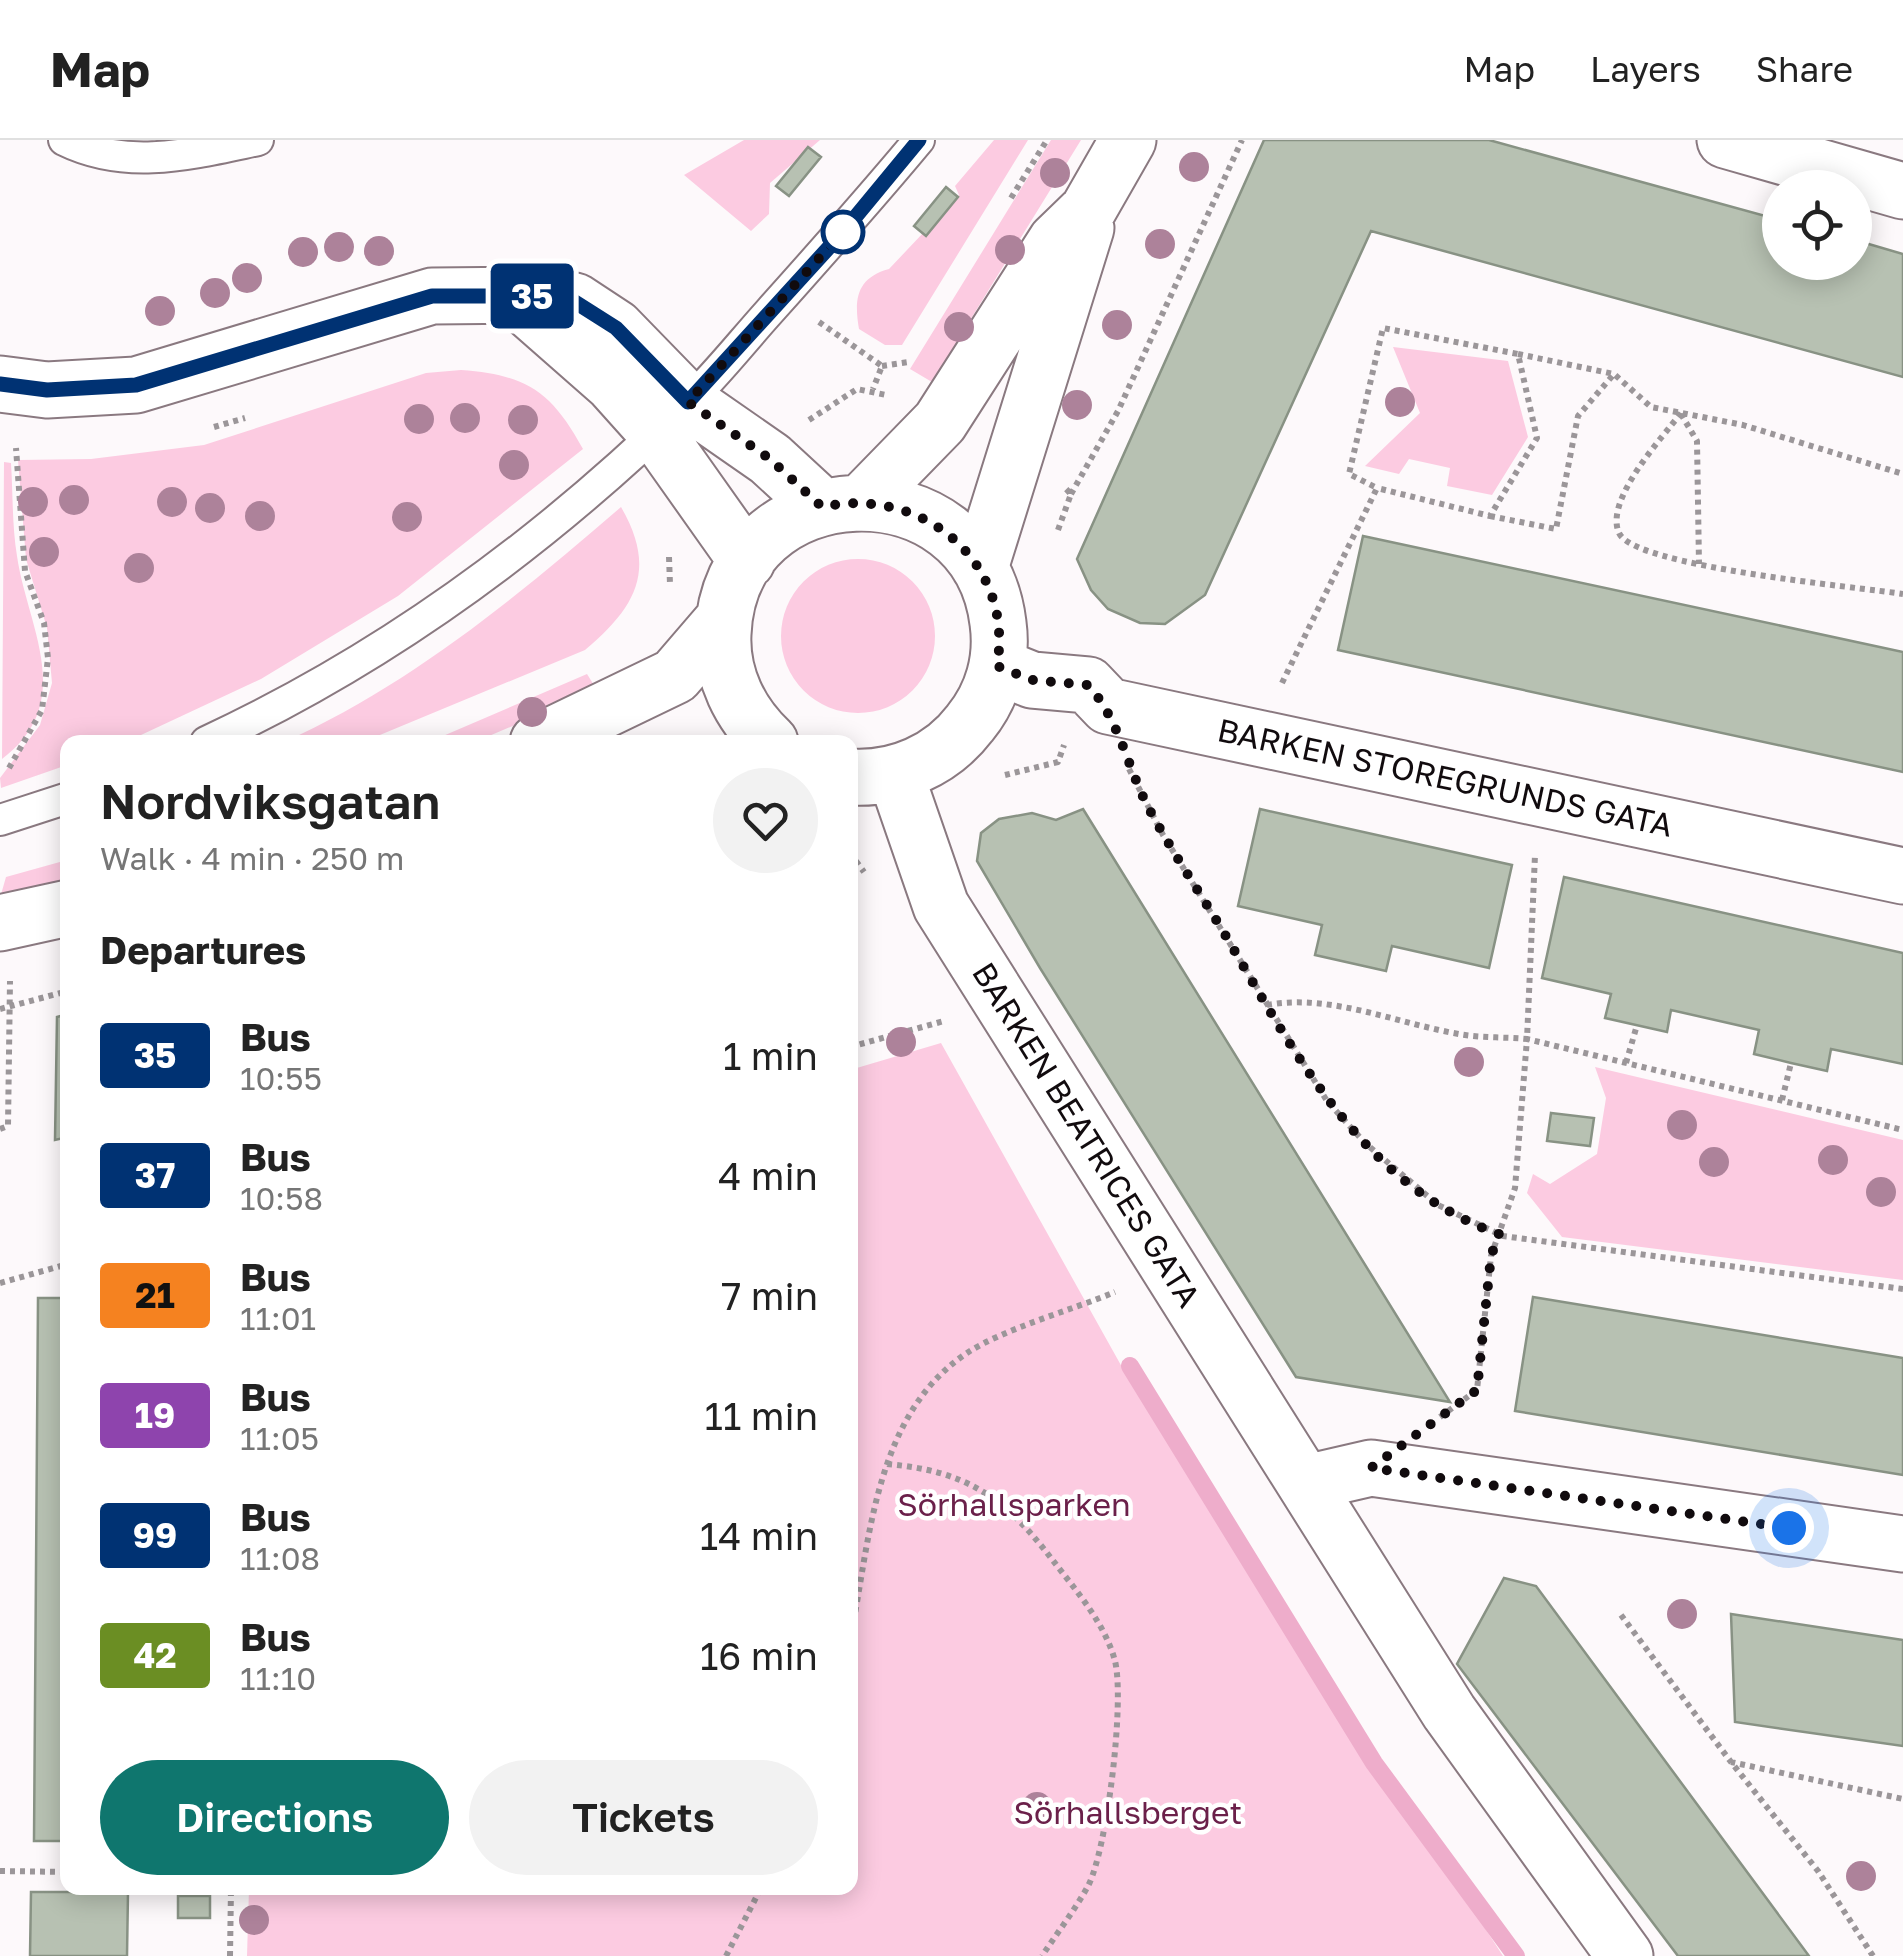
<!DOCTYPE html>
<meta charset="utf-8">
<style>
:root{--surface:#fff;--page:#f2f2f2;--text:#222;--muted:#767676;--line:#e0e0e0;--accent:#0f766e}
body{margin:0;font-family:"Golos Text",sans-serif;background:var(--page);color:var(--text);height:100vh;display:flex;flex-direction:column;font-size:38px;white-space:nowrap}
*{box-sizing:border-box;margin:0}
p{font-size:32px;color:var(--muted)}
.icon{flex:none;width:55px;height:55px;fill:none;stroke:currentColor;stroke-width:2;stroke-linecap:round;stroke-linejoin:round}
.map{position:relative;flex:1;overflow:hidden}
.drawer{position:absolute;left:60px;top:595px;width:798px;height:1160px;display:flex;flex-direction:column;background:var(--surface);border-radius:20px;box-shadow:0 5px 25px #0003}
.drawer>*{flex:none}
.badge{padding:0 20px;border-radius:8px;font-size:35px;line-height:65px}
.tools{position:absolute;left:1762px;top:30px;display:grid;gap:20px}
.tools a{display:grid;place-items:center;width:110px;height:110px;border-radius:50%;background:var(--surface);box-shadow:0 5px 25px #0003;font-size:50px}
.you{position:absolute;width:50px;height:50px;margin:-25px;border:8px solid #fff;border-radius:50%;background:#1a73e8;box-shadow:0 0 0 15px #1a73e833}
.map>.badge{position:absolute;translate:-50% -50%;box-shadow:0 0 0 5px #fff}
h2{padding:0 40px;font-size:38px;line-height:90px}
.round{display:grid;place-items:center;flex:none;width:105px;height:105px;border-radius:52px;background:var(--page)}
.head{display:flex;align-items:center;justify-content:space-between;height:170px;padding:0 40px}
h1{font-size:48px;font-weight:600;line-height:75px}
.action{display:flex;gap:20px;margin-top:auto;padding:20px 40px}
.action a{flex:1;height:115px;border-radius:60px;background:var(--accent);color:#fff;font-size:40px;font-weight:600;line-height:115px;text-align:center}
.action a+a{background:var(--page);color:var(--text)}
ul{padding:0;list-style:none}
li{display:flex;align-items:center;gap:30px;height:120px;padding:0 40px}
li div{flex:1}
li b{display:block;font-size:38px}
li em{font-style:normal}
li .badge{min-width:110px;font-weight:700;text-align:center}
header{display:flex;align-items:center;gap:60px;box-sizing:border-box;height:140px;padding:0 50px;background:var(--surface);border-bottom:2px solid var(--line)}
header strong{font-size:48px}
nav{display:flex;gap:55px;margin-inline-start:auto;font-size:35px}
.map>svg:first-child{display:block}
.green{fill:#fccbe1}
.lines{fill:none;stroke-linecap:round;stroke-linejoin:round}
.stream{stroke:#eeadcb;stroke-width:18}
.building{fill:#b7c1b2;stroke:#889284;stroke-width:2.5}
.service-casing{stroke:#8a7980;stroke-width:34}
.minor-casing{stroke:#8a7980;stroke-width:59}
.path{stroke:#9b9699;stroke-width:6;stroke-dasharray:5 5;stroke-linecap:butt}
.service{stroke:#fff;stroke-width:30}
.minor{stroke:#fff;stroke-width:55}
.tree{fill:#ad829a}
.line-casing{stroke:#fff;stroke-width:22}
.line{stroke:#003273;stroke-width:15}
.walk{stroke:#110b0e;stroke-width:10;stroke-dasharray:0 18}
.stop-dot{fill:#fff;stroke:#003273;stroke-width:5}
.labels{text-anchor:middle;stroke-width:9;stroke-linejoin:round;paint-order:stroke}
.street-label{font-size:32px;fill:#110b0e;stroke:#fff}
.park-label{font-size:32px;fill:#6b204a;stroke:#fff}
</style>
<header>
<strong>Map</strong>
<nav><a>Map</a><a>Layers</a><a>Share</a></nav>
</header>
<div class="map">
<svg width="1903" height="1816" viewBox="0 0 1903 1816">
<rect width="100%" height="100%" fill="#fdf9fb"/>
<!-- green -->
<path class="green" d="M 744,0 L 820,0 L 770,43 L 769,74 L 751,91 L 684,35 Z
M 994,0 L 1028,0 L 902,205 L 885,205 L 859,189 C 854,160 856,138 889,129 L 959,55 L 955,46 Z
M 1051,0 L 1081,0 L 932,242 L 910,229 Z
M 1393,207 L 1508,221 L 1528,297 L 1492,355 L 1447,346 L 1450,328 L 1409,319 L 1399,334 L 1365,326 L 1420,273 Z
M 461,230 C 527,235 551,251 583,309 L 398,456 L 261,539 L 126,602 L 68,602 L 67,625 L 1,648 L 0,638 L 40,585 L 52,543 L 47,488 L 26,419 L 18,320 L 91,319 L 204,305 L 426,233 Z
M 4,322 L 11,323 C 13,354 12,386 17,416 C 27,486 78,562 2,619 Z
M 621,367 C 657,429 637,466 585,510 L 363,602 L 284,602 C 409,546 518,456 621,367 Z
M781 496a77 77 0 1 1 154 0a77 77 0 1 1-154 0Z
M 587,534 L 597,550 L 475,602 L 429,602 Z
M 67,720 L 67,743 L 0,758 L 6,737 Z
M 941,903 L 1132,1245 L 1503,1816 L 247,1816 L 249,1748 L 850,1748 L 850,930 Z
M 1595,927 L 1903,1000 L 1903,1140 L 1562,1097 L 1527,1053 L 1533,1034 L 1550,1044 L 1597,1014 L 1606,958 Z"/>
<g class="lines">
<!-- stream -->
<path class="stream" d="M 1130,1226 L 1374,1623 L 1516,1816"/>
</g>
<!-- building -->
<path class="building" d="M 1264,0 L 1489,0 L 1780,80 L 1780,122 L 1855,122 L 1855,100 L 1903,114 L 1903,237 L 1371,91 L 1205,455 L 1165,484 L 1140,483 L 1108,469 L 1091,450 L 1077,419 Z
M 808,7 L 821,17 L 789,56 L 776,46 Z
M 946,47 L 958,57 L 926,96 L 914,86 Z
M 1363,396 L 1903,512 L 1903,632 L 1338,510 Z
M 1083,669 L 1450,1262 L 1296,1237 L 1040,828 L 977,721 L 981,693 L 999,679 L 1032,673 L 1056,680 Z
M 1260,669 L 1512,725 L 1489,828 L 1392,806 L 1386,831 L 1315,815 L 1322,785 L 1238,766 Z
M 1564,737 L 1903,813 L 1903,924 L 1831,909 L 1827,931 L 1791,923 L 1754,914 L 1759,890 L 1671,870 L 1667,892 L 1605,878 L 1611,854 L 1542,838 Z
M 68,874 L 68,997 L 55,1000 L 57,877 Z
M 1551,973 L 1594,978 L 1590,1006 L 1547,1001 Z
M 1533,1157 L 1903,1218 L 1903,1335 L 1515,1271 Z
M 38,1158 L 68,1158 L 68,1701 L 34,1701 Z
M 1504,1438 L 1536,1446 L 1809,1816 L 1678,1816 L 1457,1524 Z
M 1731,1474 L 1903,1500 L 1903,1606 L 1735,1582 Z
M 31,1752 L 128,1752 L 127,1816 L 30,1816 Z
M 178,1756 L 210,1756 L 210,1778 L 178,1778 Z"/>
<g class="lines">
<defs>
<path id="service" d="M 64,0 C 127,31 191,14 258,0
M 206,602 C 385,519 547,400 688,262 C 717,234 742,202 769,172 C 820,115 870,59 919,0
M 0,680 L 68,658"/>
<path id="minor" d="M 1725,0 L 1903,51
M 514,157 L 612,243 L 655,291 L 747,421
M 0,244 L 47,250 L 136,245 L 432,156 L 542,155 L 575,161 L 616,188 L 688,262 L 770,319 L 822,367
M 863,361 L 940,282 L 1056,101 L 1088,70 L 1128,0
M 980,428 L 1086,88
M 997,526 L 1032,540 L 1088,545 L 1108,566 L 1903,736
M 538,602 L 675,536 L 724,479
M 770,602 C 740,574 721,536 723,494 C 729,326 978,317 998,483 C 1003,519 993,555 970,583 C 942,620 897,640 850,637
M 895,633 L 941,766 L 1449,1572 L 1625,1816
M 0,783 L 68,768
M 1306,1343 L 1371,1328 L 1903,1404"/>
</defs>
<!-- service casing -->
<use href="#service" class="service-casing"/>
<!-- minor casing -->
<use href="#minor" class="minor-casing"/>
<!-- path -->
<path class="path" d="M 1011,58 L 1047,0
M 819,182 L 882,226 L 873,249
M 1518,214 L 1614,234 L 1651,267 L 1743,285 L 1903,334
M 882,226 L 909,222
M 1681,273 C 1662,298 1604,360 1619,393 C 1634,427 1859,447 1903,454
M 1681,274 L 1697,301 L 1699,424
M 809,280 L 857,249 L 886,255
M 214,287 L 245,278
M 1071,354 L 1118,271 L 1242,0
M 1490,376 L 1556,389 L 1578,276 L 1614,234
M 1058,390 L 1071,354 L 1065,348
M 669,417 L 670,444
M 1282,543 L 1377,348 L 1349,334 L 1383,188 L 1518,214 L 1537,298 L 1490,376 L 1377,348
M 9,628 L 42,570 L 48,518 L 44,483 L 25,431 L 16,308
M 1129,629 L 1163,695 L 1327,961 L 1365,1003 L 1438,1065 L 1503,1096 L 1903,1149
M 1005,635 L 1058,622 L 1064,605
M 850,713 L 864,732
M 1267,865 C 1332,853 1400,885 1465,895 C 1485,898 1507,897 1527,899 L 1535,715
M 0,869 L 68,851
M 850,907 L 944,881
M 1626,923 L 1637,885
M 1782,960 L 1791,923
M 0,989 L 8,986 L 10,841
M 0,1143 L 68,1124
M 1440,1277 L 1477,1250 L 1491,1116 L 1515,1048 L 1527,899 L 1903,990
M 887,1324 C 966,1331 1003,1356 1051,1418 C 1074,1448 1105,1483 1115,1521 C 1125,1562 1107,1710 1088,1746 C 1075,1770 1057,1793 1042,1816
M 1621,1475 L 1731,1622
M 850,1501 C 870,1401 874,1275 967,1213 C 1003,1189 1072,1170 1115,1152
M 0,1731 L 68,1732
M 230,1816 L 231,1748
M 726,1816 L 761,1748
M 1873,1816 L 1818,1731 L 1731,1622 L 1903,1659"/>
<!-- service -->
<use href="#service" class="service"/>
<!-- minor -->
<use href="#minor" class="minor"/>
</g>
<!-- trees -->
<g class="tree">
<circle cx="1194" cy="27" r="15"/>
<circle cx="1055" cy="33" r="15"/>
<circle cx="1160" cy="104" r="15"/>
<circle cx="339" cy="107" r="15"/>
<circle cx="1010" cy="110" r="15"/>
<circle cx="379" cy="111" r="15"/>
<circle cx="303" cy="112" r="15"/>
<circle cx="247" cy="138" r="15"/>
<circle cx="215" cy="153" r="15"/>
<circle cx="160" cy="171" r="15"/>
<circle cx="1117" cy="185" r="15"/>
<circle cx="959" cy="187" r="15"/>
<circle cx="1400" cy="262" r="15"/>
<circle cx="1077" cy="265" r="15"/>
<circle cx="465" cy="278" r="15"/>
<circle cx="419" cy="279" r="15"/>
<circle cx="523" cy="280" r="15"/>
<circle cx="514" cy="325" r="15"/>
<circle cx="74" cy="360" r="15"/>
<circle cx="33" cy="362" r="15"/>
<circle cx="172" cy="362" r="15"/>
<circle cx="210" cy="368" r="15"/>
<circle cx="260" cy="376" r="15"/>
<circle cx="407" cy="377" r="15"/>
<circle cx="44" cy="412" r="15"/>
<circle cx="139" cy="428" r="15"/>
<circle cx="532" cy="572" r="15"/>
<circle cx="901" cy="902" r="15"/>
<circle cx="1469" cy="922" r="15"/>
<circle cx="1682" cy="985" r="15"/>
<circle cx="1833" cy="1020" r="15"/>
<circle cx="1714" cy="1022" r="15"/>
<circle cx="1881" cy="1052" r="15"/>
<circle cx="1682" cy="1474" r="15"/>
<circle cx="1037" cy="1667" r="15"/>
<circle cx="1861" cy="1736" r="15"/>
<circle cx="254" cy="1780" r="15"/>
</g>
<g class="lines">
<defs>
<path id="line" d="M 0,244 L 47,250 L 136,245 L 432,156 L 542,156 L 575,162 L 616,188 L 688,262 L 843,92 L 919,0"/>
</defs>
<!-- line casing -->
<use href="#line" class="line-casing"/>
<!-- line -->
<use href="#line" class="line"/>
<!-- walk -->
<path class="walk" d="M 843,92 L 688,262 L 770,319 L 822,367 C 922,345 1015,422 997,526 L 1032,540 L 1088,545 C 1119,579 1127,626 1148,667 C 1172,712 1201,754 1227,798 C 1295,914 1364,1047 1499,1094 L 1491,1116 L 1477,1250 L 1371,1328 L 1789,1388"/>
</g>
<!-- markers -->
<circle class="stop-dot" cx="843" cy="92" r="20"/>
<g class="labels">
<!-- street labels -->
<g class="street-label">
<text transform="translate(1445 638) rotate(12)" y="11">BARKEN STOREGRUNDS GATA</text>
<text transform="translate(1086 995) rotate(58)" y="11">BARKEN BEATRICES GATA</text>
</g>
<!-- park labels -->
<g class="park-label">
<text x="1014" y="1376">Sörhallsparken</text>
<text x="1128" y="1684">Sörhallsberget</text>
</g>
</g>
</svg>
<div class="tools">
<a><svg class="icon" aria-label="locate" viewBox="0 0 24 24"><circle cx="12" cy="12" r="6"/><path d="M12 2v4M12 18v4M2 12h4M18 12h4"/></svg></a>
</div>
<div class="you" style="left:1789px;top:1388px"></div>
<b class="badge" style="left:532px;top:156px;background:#003273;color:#fff">35</b>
<section class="drawer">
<div class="head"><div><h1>Nordviksgatan</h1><p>Walk · 4 min · 250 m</p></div><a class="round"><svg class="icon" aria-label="heart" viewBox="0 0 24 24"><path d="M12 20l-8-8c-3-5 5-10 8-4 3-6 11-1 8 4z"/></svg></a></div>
<h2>Departures</h2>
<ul>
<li><span class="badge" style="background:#003273;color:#fff">35</span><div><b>Bus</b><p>10:55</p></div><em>1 min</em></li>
<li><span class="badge" style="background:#003273;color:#fff">37</span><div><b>Bus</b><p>10:58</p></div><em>4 min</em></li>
<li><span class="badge" style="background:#f58220;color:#111">21</span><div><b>Bus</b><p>11:01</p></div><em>7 min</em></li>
<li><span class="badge" style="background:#8e44ad;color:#fff">19</span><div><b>Bus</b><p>11:05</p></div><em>11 min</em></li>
<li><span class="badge" style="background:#003273;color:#fff">99</span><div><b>Bus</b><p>11:08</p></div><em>14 min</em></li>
<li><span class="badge" style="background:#6b8e23;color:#fff">42</span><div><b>Bus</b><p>11:10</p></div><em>16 min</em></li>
</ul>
<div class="action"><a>Directions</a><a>Tickets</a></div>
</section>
</div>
